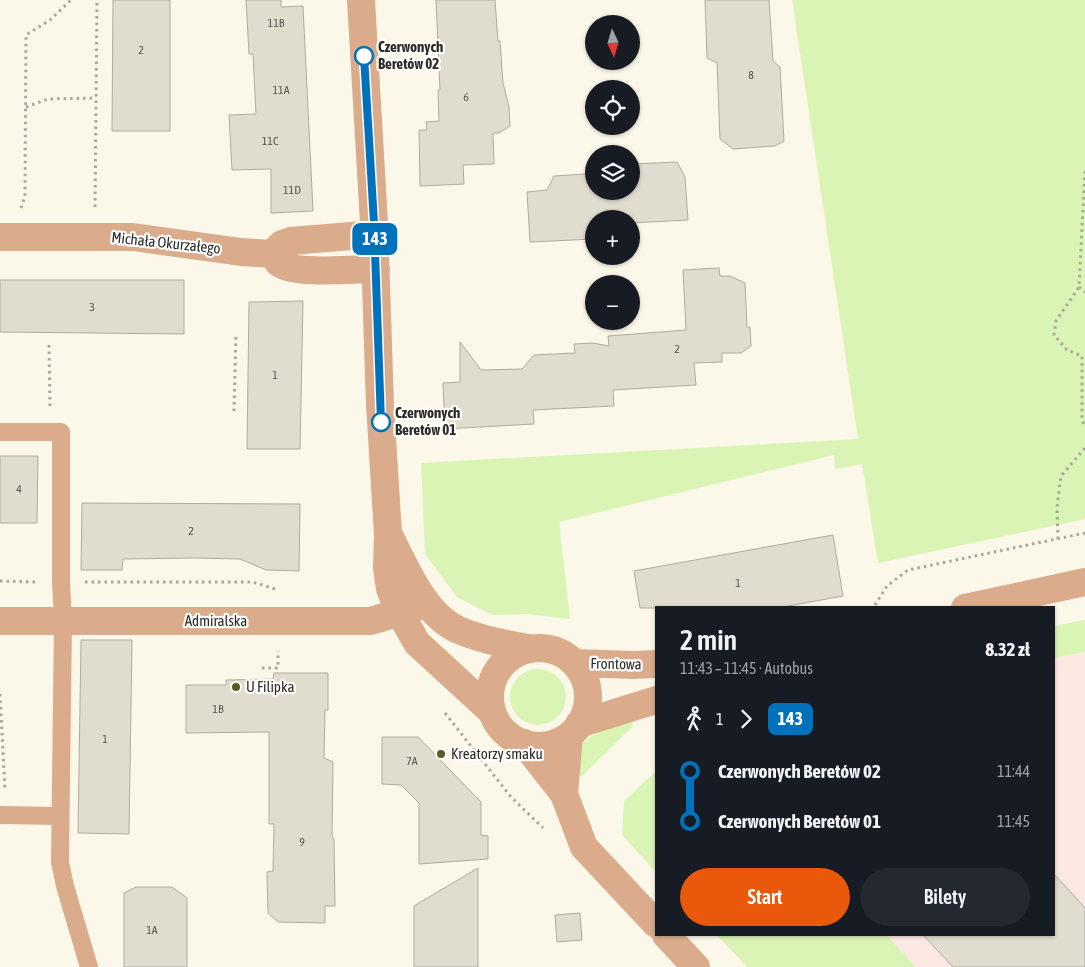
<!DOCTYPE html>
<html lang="pl">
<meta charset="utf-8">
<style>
:root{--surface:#171b24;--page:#242831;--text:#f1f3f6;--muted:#9ea1a6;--accent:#ea580c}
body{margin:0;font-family:"Asap Condensed",sans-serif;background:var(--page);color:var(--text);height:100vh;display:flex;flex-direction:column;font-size:19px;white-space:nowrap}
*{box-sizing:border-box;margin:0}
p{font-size:16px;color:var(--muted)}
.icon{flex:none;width:28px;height:28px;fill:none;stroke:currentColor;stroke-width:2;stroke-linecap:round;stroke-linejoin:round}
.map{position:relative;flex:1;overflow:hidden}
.panel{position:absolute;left:655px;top:606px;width:400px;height:330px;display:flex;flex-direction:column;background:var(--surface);border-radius:0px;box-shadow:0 1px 4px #0004}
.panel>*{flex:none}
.badge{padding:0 10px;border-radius:8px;font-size:18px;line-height:32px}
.needle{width:32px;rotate:176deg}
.buttons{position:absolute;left:585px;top:15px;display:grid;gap:10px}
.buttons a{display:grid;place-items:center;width:55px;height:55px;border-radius:50%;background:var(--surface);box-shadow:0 1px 4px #0004;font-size:25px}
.map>.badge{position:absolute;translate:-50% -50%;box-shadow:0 0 0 2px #fff}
.legs{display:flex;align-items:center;gap:8px;height:55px;padding:0 25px;font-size:16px}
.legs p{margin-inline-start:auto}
.headline{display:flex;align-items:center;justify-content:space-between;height:85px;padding:0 25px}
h1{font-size:28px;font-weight:600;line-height:38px}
.action{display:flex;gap:10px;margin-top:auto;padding:10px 25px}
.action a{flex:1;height:58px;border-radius:30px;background:var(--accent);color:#fff;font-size:20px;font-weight:600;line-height:58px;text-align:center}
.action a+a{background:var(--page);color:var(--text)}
ul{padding:0 25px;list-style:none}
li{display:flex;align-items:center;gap:18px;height:50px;font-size:19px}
li i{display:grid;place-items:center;width:8px;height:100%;margin:0 6px;background:currentColor}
li i::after{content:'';width:12px;height:12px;margin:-6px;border:4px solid;border-radius:50%;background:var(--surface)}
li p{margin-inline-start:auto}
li:first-child i{background:linear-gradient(#0000 50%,currentColor 0)}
li:last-child i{background:linear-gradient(currentColor 50%,#0000 0)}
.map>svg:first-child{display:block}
.education{fill:#fde8e4}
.green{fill:#d9f4b5}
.building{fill:#e0dcce;stroke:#afab9e}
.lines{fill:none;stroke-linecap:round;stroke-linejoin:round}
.path{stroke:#a9a69b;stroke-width:3;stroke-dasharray:2.5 4;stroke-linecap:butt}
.service{stroke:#daac8b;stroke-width:18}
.minor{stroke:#daac8b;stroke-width:28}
.line-1-casing{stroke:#fff;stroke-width:11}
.line-1{stroke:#0072bc;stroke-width:8}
.stop-1-dot{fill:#fff;stroke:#0072bc;stroke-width:2.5}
.poi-dot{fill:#5b5824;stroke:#fff;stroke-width:2}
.labels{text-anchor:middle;stroke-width:4.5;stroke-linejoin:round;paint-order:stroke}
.number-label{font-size:12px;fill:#5a5750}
.stop-label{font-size:15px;font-weight:bold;fill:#2d2b26;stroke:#fff;text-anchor:start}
.street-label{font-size:15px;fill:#2d2b26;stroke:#fff}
.poi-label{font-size:15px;fill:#2d2b26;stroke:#fff;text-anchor:start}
</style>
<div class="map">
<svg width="1085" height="967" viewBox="0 0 1085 967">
<rect width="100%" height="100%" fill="#fcf8e9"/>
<!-- education -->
<path class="education" d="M 1085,652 L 1085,967 L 747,967 L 716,935 L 1054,935 L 1054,658 Z"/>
<!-- green -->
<path class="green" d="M 792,0 L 1085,0 L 1085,519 L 878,563 L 862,464 L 835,469 L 834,455 L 559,522 L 570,619 L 527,614 L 492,615 L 457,597 L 425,554 L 421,463 L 858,439 Z
M 1085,620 L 1085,652 L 1054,658 L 1054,626 Z
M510 697a28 28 0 1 1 56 0a28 28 0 1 1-56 0Z
M 632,720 L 633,726 L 582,776 L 576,776 C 577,769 576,759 578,752 C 586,732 614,727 632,720 Z
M 656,771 L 656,872 L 622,835 L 624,801 Z
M 717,935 L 886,935 L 916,967 L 748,967 Z"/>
<!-- building -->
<path class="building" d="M 113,0 L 170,0 L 170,131 L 112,131 Z
M 246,0 L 281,0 L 281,7 L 303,6 L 313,211 L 271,213 L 271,169 L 232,170 L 229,115 L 256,114 L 253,54 L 249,54 Z
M 436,0 L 495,0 L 498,41 L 500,41 L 503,83 L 509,107 L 510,126 L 499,133 L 493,133 L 494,164 L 463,165 L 464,184 L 420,186 L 419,130 L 427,130 L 426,122 L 439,121 L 438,90 L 440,90 Z
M 705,0 L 769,0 L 773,61 L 780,67 L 784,141 L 775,146 L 733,149 L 720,139 L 717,63 L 707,58 Z
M 677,162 L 685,177 L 688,220 L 631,223 L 631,219 L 594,219 L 594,239 L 530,242 L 527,192 L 547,190 L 554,176 L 586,174 L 591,183 L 594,183 L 594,191 L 631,191 L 631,164 Z
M 719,268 L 720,276 L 730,276 L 745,283 L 747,327 L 750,327 L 751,346 L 741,353 L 722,353 L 722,362 L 694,363 L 696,385 L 613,390 L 614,406 L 533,410 L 534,424 L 445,429 L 443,383 L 460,382 L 460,342 L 481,370 L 522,369 L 534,355 L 575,353 L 574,344 L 593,343 L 609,346 L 608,336 L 686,330 L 683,270 Z
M 0,280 L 184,280 L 184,334 L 0,332 Z
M 303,301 L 300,449 L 247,449 L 249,302 Z
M 0,456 L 38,456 L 37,523 L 0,523 Z
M 82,503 L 300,504 L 299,571 L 266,570 L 240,559 L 194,558 L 123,559 L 122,570 L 81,570 Z
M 833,535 L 843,596 L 778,608 L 640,608 L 634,571 Z
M 81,640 L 132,640 L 129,834 L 78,833 Z
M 274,673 L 328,673 L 328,710 L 325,710 L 324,758 L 333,762 L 332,836 L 334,839 L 335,906 L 325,906 L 325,923 L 278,922 L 268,913 L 267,872 L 273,871 L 274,824 L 269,824 L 269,732 L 186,733 L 186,685 L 226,685 L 226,680 L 273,679 Z
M 382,737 L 418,737 L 481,802 L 481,835 L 488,836 L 488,859 L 419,864 L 419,803 L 401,785 L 382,784 Z
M 478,868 L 478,967 L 414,967 L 414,906 Z
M 1054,874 L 1085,908 L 1085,967 L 953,967 L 923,935 L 1054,935 Z
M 136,887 L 172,887 L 187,898 L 187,967 L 124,967 L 124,893 Z
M 580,913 L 582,940 L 557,942 L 555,915 Z"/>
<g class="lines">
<!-- path -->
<path class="path" d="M 26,107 L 48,99 L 96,98
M 1085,171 L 1079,287 L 1056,321 L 1054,335 L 1067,350 L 1082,356 L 1082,420 L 1085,427
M 95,207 L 97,0
M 21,208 L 25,196 L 26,35 L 50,20 L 71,0
M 1079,287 L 1085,292
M 49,345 L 50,407
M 234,411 L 236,335
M 1058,539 L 1057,507 L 1061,476 L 1085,448
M 0,581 L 37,582
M 85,582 L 253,582 L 278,590
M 875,605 L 887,586 L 908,570 L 1085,533
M 262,668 L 278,668 L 278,651
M 0,694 L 5,791
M 445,713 L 511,797 L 543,828"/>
<!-- service -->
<path class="service" d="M 0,432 L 61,432 L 61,582 L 63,620 L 60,862 L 65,886 L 89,967
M 0,815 L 59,816"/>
<!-- minor -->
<path class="minor" d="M 361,0 L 374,223 L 380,405 L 388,534 L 387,568 L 390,589 L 399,611 L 417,643 L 491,711
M 0,237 L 133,237 L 241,252 L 272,254 L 282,244 L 291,241 L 375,234
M 272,254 C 274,256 276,261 279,263 C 294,275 355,269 376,269
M 389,535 C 406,568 425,617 461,631 C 483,640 506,644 529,648
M 965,608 L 1085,582
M 0,621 L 370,621 C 391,617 408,604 429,606
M490 697a49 49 0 1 1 98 0a49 49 0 1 1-98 0Z
M 575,663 L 634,665 L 656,664
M 579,724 L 656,700
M 524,743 L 564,794 L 584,847 L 656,924
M 564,794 L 569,736
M 666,935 L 696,967"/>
</g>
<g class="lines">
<defs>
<path id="line-1" d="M 364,56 L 374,223 L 381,422"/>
</defs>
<!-- line-1 casing -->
<use href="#line-1" class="line-1-casing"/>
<!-- line-1 -->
<use href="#line-1" class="line-1"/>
</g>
<!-- markers -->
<g class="stop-1-dot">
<circle cx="364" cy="56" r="9"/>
<circle cx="381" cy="422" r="9"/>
</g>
<g class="poi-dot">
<circle cx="236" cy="687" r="5"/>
<circle cx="441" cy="754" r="5"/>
</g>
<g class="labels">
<!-- number labels -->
<g class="number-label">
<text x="276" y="27">11B</text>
<text x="141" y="54">2</text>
<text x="751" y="79">8</text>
<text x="281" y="94">11A</text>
<text x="466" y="101">6</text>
<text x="270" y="145">11C</text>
<text x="292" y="194">11D</text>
<text x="92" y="311">3</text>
<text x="677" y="353">2</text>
<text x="275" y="379">1</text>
<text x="19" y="493">4</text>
<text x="191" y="535">2</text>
<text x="738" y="587">1</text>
<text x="218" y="713">1B</text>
<text x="105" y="743">1</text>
<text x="412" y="765">7A</text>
<text x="302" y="846">9</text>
<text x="152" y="934">1A</text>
</g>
<!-- stop labels -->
<g class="stop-label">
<text x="378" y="52">Czerwonych<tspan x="378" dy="17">Beretów 02</tspan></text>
<text x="395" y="418">Czerwonych<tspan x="395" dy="17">Beretów 01</tspan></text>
</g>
<!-- street labels -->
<g class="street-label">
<text transform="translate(166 243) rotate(6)" y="5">Michała Okurzałego</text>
<text x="216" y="626">Admiralska</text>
<text transform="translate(616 664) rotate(1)" y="5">Frontowa</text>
</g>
<!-- poi labels -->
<g class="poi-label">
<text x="246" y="692">U Filipka</text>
<text x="451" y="759">Kreatorzy smaku</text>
</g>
</g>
</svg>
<div class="buttons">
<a><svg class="needle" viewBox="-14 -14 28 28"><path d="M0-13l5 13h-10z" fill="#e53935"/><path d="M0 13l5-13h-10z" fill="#9ea1a6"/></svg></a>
<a><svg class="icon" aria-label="locate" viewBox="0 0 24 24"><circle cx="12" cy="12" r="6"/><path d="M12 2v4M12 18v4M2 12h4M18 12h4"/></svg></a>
<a><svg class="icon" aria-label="layers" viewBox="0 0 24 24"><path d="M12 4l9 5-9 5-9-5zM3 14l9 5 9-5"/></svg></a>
<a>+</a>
<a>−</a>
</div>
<b class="badge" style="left:375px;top:239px;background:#0072bc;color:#fff">143</b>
<section class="panel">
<div class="headline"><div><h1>2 min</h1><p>11:43 – 11:45 · Autobus</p></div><b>8.32 zł</b></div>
<div class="legs"><svg class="icon" aria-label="walk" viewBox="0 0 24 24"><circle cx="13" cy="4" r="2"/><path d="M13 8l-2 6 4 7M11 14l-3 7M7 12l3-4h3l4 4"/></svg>1<svg class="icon" aria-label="forward" viewBox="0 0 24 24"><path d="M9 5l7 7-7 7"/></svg><b class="badge" style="background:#0072bc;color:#fff">143</b></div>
<ul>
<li><i style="color:#0072bc"></i><b>Czerwonych Beretów 02</b><p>11:44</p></li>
<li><i style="color:#0072bc"></i><b>Czerwonych Beretów 01</b><p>11:45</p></li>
</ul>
<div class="action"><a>Start</a><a>Bilety</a></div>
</section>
</div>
